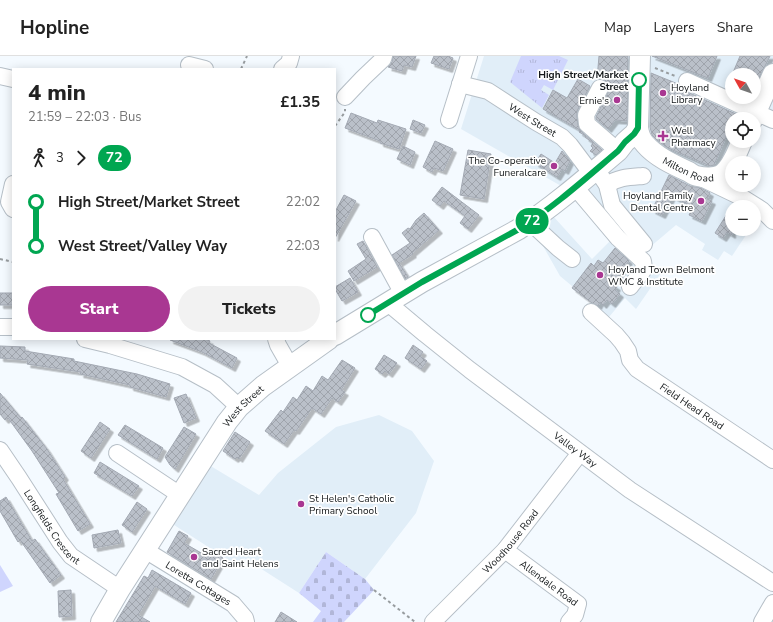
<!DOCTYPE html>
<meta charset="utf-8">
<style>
:root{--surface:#fff;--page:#f2f2f2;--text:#222;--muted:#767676;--line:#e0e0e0;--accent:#a93792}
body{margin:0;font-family:"Nunito Sans",sans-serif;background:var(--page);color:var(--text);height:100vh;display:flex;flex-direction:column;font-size:15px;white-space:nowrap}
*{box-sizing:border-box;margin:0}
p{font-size:13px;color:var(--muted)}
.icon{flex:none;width:22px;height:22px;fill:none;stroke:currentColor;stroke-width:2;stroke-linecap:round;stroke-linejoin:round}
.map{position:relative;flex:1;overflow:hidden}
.side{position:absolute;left:12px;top:12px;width:324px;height:272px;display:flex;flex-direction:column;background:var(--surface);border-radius:0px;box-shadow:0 2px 10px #0003}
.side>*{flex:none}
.badge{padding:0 8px;border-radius:13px;font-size:14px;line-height:26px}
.needle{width:26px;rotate:310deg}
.fabs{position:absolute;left:725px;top:12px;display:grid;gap:8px}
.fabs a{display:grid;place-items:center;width:36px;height:36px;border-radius:50%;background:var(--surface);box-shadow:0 2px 10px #0003;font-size:20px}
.map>.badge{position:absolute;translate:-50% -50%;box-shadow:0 0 0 2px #fff}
.legs{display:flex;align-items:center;gap:6px;height:44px;padding:0 16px;font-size:13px}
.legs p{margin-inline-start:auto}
.summary{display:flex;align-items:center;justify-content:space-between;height:68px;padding:0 16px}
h1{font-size:22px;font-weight:800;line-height:30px}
.primary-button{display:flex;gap:8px;margin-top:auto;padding:8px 16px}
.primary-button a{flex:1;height:46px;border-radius:24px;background:var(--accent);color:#fff;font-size:16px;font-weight:800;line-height:46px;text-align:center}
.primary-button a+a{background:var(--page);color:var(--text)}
ul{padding:0 16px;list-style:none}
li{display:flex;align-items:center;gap:14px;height:44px;font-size:15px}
li i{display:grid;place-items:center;width:6px;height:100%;margin:0 5px;background:currentColor}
li i::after{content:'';width:10px;height:10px;margin:-5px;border:3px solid;border-radius:50%;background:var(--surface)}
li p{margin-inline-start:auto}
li:first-child i{background:linear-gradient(#0000 50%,currentColor 0)}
li:last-child i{background:linear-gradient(currentColor 50%,#0000 0)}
header{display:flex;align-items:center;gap:24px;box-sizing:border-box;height:56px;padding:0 20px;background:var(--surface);border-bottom:1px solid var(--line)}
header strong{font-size:19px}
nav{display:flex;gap:22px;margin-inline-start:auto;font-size:14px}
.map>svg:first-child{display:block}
.built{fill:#e1eef8;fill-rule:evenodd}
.grass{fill:url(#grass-tufts)}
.cemetery{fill:url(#cemetery-stones)}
.park{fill:#cfd5fd}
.building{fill:url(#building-cross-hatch);stroke:#a3a9b3;filter:url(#shadow)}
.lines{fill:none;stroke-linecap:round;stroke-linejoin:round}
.minor-casing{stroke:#b6bfc7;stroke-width:18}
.major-casing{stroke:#b6bfc7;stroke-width:22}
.path{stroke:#989da0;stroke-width:2;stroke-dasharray:3 3;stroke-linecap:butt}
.minor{stroke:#fff;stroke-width:16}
.major{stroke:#fff;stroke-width:20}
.line-1-casing{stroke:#fff;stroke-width:9}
.line-1{stroke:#00a651;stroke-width:6}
.stop-1-dot{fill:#fff;stroke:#00a651;stroke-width:2}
.poi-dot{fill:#a93792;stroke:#fff;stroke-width:1.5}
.labels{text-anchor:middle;stroke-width:3.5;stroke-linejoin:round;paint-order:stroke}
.stop-label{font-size:10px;font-weight:bold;fill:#131719;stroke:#fff;text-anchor:end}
.poi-label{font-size:10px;fill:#131719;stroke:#fff;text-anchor:start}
.street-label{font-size:10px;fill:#131719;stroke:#fff}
</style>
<header>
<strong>Hopline</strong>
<nav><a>Map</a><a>Layers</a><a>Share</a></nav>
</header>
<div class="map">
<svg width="773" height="566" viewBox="0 0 773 566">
<defs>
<pattern id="grass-tufts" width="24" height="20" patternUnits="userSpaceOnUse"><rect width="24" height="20" fill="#cfd5fd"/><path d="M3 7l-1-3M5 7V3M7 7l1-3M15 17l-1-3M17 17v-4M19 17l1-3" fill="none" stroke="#b1b6d8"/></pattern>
<pattern id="cemetery-stones" width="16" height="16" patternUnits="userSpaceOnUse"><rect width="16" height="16" fill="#cfd5fd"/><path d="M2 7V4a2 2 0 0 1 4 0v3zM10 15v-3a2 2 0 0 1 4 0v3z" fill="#b1b6d8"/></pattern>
<pattern id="building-cross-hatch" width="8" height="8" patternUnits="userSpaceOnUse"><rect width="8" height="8" fill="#bac0c9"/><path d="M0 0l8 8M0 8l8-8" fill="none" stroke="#9fa4ac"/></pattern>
<filter id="shadow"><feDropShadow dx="3.5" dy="3.5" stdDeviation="0" flood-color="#0004"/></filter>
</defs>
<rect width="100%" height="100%" fill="#f4faff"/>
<!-- built -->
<path class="built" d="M 484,0 L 773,0 L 773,59 L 767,56 L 754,84 L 754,63 L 732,63 L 732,85 L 754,85 L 744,107 L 732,107 L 732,129 L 743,129 L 746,151 L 732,151 L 732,173 L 750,173 L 732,200 L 724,195 L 718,204 L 702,194 L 705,188 L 676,169 L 643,197 L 646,206 L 653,213 L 661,217 L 636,253 L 625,242 L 609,261 L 560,220 L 534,174 L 553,160 L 592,203 L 614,181 L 577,139 L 461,73 ZM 732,19 L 754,19 L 754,41 L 732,41 Z
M 379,359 L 412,375 L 434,405 L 416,457 L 365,523 L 326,496 L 299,537 L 244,502 L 238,510 L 171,467 L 209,409 L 259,439 L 278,417 L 336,371 Z"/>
<!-- grass -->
<path class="grass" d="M 521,0 L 559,0 L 568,4 L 553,34 L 544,29 L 541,34 L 549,39 L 542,52 L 510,26 Z"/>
<!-- cemetery -->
<path class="cemetery" d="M 326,496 L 365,523 L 374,534 L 344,566 L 313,566 L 321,555 L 299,537 Z"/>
<!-- park -->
<path class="park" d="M 0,509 L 13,530 L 0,536 Z"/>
<!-- building -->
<path class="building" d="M 393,0 L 416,0 L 412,11 L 404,9 L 402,15 L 388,11 L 392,6 Z
M 434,0 L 448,0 L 453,2 L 449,13 L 431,7 Z
M 599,0 L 628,0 L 627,32 L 628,32 L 627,65 L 615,64 L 608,73 L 596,63 L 596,61 L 608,36 L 609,32 L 608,27 L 605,24 L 600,23 L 597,23 Z
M 652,0 L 717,0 L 708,22 Z
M 740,0 L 770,0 L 754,32 L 754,15 L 752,19 L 732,19 Z
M 651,17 L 678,28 L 680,31 L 683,34 L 736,58 L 734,63 L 732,63 L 732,67 L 714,109 L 710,110 L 668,92 L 657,84 L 652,79 L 650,71 Z
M 578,23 L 590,30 L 577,55 L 577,60 L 578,69 L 580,74 L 543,53 L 553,34 L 567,42 Z
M 351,57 L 377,67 L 378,64 L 406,73 L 399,93 L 380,87 L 380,85 L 345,72 Z
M 413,64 L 425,69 L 421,77 L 410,73 Z
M 580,74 L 581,75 L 602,94 L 596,99 L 590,95 L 593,92 L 591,90 L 593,87 L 585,81 L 586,80 L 579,76 Z
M 435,85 L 453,93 L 443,115 L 434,112 L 432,116 L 423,111 Z
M 403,90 L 415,96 L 410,109 L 397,103 Z
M 468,94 L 491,98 L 484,143 L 460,139 Z
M 562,95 L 570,105 L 565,115 L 562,113 L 557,121 L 535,107 L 541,98 L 555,107 Z
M 669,119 L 690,130 L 701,132 L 710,137 L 707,143 L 712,145 L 702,165 L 689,159 L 693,151 L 672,140 L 662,159 L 652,154 Z
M 442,131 L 479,159 L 468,173 L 460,167 L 465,160 L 444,145 L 440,150 L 432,144 Z
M 344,139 L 356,145 L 335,182 L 335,156 Z
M 732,150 L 732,179 L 727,176 L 723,182 L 715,177 Z
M 424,157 L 439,174 L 412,197 L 413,198 L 399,207 L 408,221 L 405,223 L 392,199 L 410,187 L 402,177 L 408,172 L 410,173 L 416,164 Z
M 363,185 L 377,211 L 354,225 L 348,215 L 366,203 L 357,188 Z
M 615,192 L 629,205 L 612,228 L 617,231 L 615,234 L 620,238 L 612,248 L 607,244 L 603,249 L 600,246 L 598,250 L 592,247 L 572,232 L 591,207 L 594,210 L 598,204 L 603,207 Z
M 350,222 L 358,236 L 342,245 L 335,233 L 335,231 Z
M 0,237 L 13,237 L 13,249 L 0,249 Z
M 170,283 L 205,283 L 210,285 L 209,287 L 237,302 L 232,312 L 202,296 L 170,284 Z
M 413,289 L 423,296 L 420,300 L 427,305 L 421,313 L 405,302 Z
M 0,290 L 25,291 L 25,295 L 74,303 L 74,305 L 137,318 L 170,328 L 166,341 L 130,331 L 130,329 L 80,318 L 81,316 L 27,308 L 28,304 L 0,302 Z
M 384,299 L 397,307 L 389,318 L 385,315 L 382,318 L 375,313 Z
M 342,304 L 355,312 L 341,334 L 345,336 L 338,346 L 332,342 L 321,358 L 312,352 L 296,375 L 294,374 L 284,388 L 265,375 L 281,354 L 283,356 L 293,341 L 297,344 L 306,330 L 313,335 L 322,320 L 328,324 Z
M 0,337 L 21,362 L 22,361 L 47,393 L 65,421 L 63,423 L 90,468 L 78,475 L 56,438 L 59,437 L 32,395 L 8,362 L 5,364 L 0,358 Z
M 186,338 L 196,362 L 184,367 L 174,342 Z
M 100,366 L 110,373 L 91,402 L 81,395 Z
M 125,369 L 163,392 L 157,403 L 118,379 Z
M 184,371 L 196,378 L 175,413 L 170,409 L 165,401 Z
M 235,376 L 250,386 L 239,403 L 237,401 L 235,403 L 223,395 Z
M 100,406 L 139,430 L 132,440 L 94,417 Z
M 6,441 L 32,485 L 35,483 L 61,519 L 50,527 L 20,484 L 18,486 L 0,455 L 0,445 Z
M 137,446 L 147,453 L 132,476 L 122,469 Z
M 118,474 L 121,487 L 94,492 L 92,479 Z
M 179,475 L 188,480 L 184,487 L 203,498 L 206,492 L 223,502 L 211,523 L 167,496 Z
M 152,514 L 191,537 L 185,548 L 155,530 L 138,559 L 150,566 L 116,566 L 144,520 L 148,522 Z
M 71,534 L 72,560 L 59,561 L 58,535 Z
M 281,556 L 297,566 L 275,566 Z"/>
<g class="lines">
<defs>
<g id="minor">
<path d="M 189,9 L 205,13"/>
<path d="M 282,13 L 289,7 L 291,0"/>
<path d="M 0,20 L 13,23"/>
<path d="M 687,25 L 773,64"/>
<path id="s1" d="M 460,28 L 488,35 L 536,66 L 562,81 L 570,89 L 591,117"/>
<path d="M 600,32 L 586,59 L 587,68 L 618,95"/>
<path d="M 345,41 L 363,22 L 383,3 L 384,0"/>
<path d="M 449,64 L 469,0"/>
<path d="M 596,113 L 607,129 L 612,149 L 644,188"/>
<path d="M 699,121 L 743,142 L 762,154 L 773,165"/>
<path d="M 13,128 L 9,146 L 13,153"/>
<path d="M 607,129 C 618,121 631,121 643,120"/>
<path d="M 575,131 L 618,182 L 643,205 L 644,213 L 630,231"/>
<path d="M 530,166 L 558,192 L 572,203"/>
<path d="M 372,181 L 403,238"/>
<path id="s2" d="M 388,247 L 425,278 L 470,314 L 630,434 L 773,527"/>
<path id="s3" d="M 591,256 L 616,279 L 622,286 L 628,295 L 630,304 L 637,313 L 773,404"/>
<path d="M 0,271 L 13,271"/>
<path d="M 85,283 L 110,289 L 182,311 L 215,329 L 239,351"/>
<path d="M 276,283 L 278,289 L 290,310"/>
<path id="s4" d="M 0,394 L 19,422 L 60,486 L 71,500 L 120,533"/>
<path d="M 117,397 L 180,439"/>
<path id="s5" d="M 145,494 L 233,548 L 245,562 L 246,566"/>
<path id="s6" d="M 505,494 L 578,548 L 575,559 L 569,566"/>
<path id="s7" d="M 433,566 L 505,494 L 580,397"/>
<path d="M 762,566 L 773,547"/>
</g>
<g id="major">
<path id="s8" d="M 640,0 L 638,72 C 639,78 641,84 645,88 C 656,101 674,109 689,116 C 692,118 695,120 697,120 C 704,122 715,122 721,119 C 732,112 737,96 742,85"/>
<path d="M 753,63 L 773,18"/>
<path d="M 335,279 L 422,226 L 519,173 C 554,150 586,122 618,95 L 625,86 L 634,78 L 638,72"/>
<path id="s9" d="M 101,566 L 120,533 L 227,366 L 239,351 L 263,330 L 329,283"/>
</g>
</defs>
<!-- minor casing -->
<use href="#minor" class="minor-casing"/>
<!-- major casing -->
<use href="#major" class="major-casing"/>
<!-- path -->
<path class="path" d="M 655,12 L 675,20
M 241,13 L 247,0
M 335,70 L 345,56 L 345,53
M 0,203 L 13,206
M 374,534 L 415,566"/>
<!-- minor -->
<use href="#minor" class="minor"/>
<!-- major -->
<use href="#major" class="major"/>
</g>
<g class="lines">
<defs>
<path id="line-1" d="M 368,259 L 422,226 L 519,173 C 554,151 586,122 618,95 L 625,86 L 634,78 L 638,72 L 639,24"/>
</defs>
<!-- line-1 casing -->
<use href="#line-1" class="line-1-casing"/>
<!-- line-1 -->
<use href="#line-1" class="line-1"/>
</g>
<!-- markers -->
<g class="stop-1-dot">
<circle cx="639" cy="24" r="7"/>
<circle cx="368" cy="259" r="7"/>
</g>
<g class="poi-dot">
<circle cx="663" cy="37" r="4"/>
<circle cx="617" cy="44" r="4"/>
<path d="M661 74h4v4h4v4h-4v4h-4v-4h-4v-4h4z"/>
<circle cx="554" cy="110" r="4"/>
<circle cx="701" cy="145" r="4"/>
<circle cx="600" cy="219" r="4"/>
<circle cx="301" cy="448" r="4"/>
<circle cx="194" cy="501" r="4"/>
</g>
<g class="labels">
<!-- stop labels -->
<g class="stop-label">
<text x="628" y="22">High Street/Market<tspan x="628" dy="12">Street</tspan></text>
</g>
<!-- poi labels -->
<g class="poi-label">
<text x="671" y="35">Hoyland<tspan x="671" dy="12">Library</tspan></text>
<text x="609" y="48" text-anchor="end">Ernie's</text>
<text x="671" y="78">Well<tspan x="671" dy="12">Pharmacy</tspan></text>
<text x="546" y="108" text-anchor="end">The Co-operative<tspan x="546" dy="12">Funeralcare</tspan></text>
<text x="693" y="143" text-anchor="end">Hoyland Family<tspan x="693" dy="12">Dental Centre</tspan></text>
<text x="608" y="217">Hoyland Town Belmont<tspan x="608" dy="12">WMC &amp; Institute</tspan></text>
<text x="309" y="446">St Helen's Catholic<tspan x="309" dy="12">Primary School</tspan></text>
<text x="202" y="499">Sacred Heart<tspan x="202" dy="12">and Saint Helens</tspan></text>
</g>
<!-- street labels -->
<g class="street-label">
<text dy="4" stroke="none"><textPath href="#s1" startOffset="82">West Street</textPath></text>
<text dy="4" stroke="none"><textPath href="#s8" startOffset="141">Milton Road</textPath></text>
<text dy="4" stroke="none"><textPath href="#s3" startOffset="141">Field Head Road</textPath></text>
<text dy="4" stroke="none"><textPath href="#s9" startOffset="259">West Street</textPath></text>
<text dy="4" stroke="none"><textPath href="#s2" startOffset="238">Valley Way</textPath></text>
<text dy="4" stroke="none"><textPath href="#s4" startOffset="93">Longfields Crescent</textPath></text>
<text dy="4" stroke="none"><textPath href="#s7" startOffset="112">Woodhouse Road</textPath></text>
<text dy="4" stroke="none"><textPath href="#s5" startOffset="63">Loretta Cottages</textPath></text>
<text dy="4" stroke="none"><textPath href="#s6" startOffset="55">Allendale Road</textPath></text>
</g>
</g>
</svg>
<div class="fabs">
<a><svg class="needle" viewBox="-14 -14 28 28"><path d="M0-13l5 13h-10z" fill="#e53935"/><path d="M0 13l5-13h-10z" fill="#767676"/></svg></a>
<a><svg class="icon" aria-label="locate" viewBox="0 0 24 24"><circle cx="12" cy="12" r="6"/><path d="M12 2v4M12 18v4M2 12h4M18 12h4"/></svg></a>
<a>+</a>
<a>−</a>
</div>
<b class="badge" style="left:532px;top:165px;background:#00a651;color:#fff">72</b>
<section class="side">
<div class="summary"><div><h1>4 min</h1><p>21:59 – 22:03 · Bus</p></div><b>£1.35</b></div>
<div class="legs"><svg class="icon" aria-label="walk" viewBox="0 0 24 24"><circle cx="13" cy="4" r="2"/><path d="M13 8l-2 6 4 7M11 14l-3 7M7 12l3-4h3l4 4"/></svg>3<svg class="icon" aria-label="forward" viewBox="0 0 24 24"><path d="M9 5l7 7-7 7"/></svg><b class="badge" style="background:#00a651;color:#fff">72</b></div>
<ul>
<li><i style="color:#00a651"></i><b>High Street/Market Street</b><p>22:02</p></li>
<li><i style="color:#00a651"></i><b>West Street/Valley Way</b><p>22:03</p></li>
</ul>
<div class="primary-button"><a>Start</a><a>Tickets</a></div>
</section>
</div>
